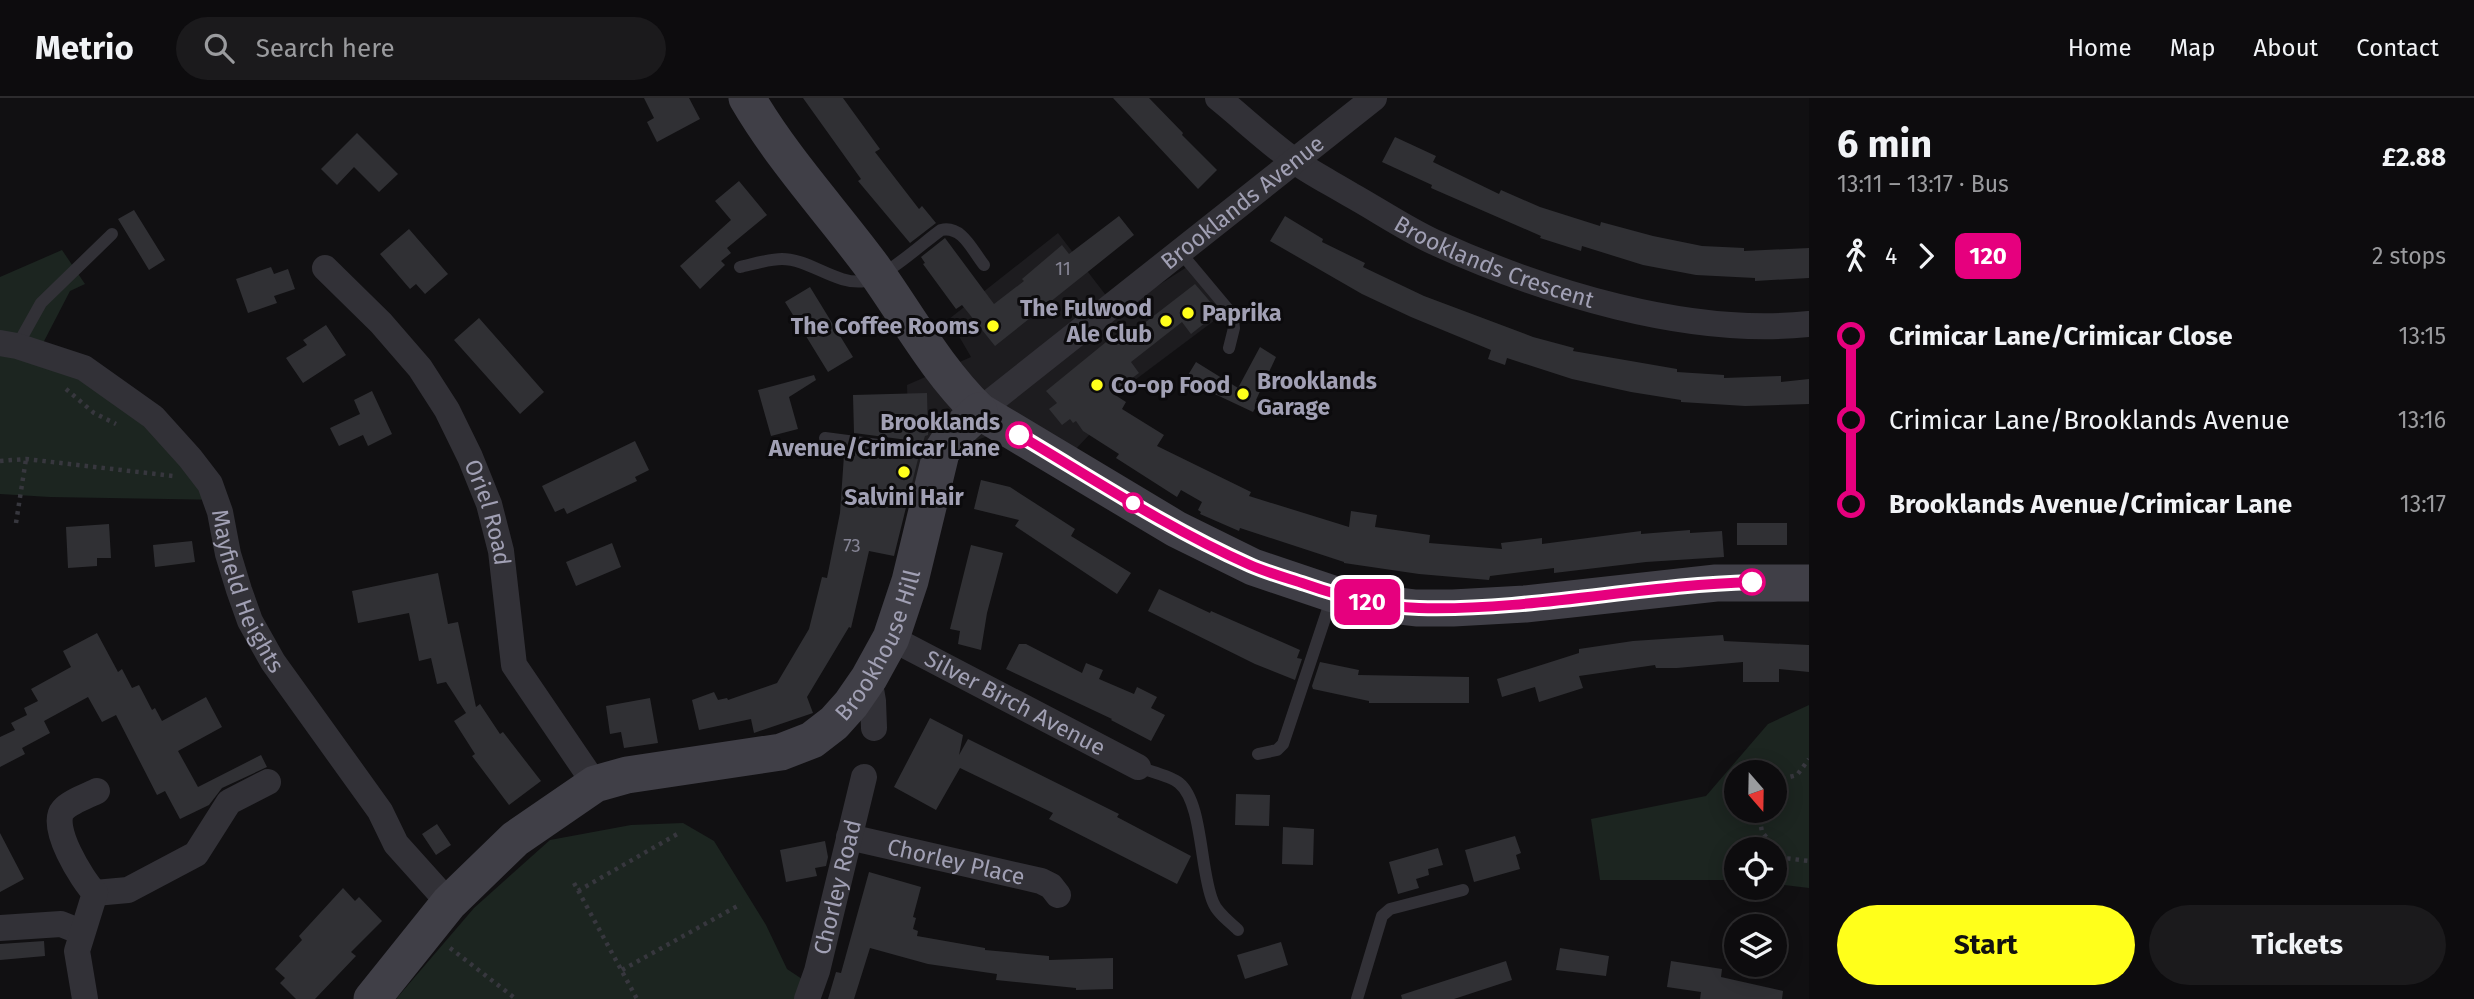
<!DOCTYPE html>
<meta charset="utf-8">
<style>
:root{--surface:#0d0c0e;--page:#1b1a1c;--text:#f1f3f6;--muted:#9a9b9e;--line:#2d2c2e;--accent:#ffff1b}
body{margin:0;font-family:"Fira Sans",sans-serif;background:var(--page);color:var(--text);height:100vh;display:flex;flex-direction:column;font-size:26px;white-space:nowrap}
*{box-sizing:border-box;margin:0}
p{font-size:23px;color:var(--muted)}
.icon{flex:none;width:38px;height:38px;fill:none;stroke:currentColor;stroke-width:2;stroke-linecap:round;stroke-linejoin:round}
.map{position:relative;flex:1;overflow:hidden}
.panel{display:flex;flex-direction:column;background:var(--surface);width:665px}
.panel>*{flex:none}
.badge{padding:0 14px;border-radius:10px;font-size:24px;line-height:46px}
.needle{width:46px;rotate:160deg}
.buttons{position:absolute;left:1724px;top:662px;display:grid;gap:14px}
.buttons a{display:grid;place-items:center;width:63px;height:63px;border-radius:50%;background:var(--surface);box-shadow:0 4px 18px #0003,0 0 0 2px var(--line);font-size:35px}
.map>.badge{position:absolute;translate:-50% -50%;box-shadow:0 0 0 4px #fff}
.legs{display:flex;align-items:center;gap:10px;height:77px;padding:0 28px;font-size:23px}
.legs p{margin-inline-start:auto}
.overview{display:flex;align-items:center;justify-content:space-between;height:119px;padding:0 28px}
h1{font-size:38px;font-weight:700;line-height:52px}
.cta{display:flex;gap:14px;margin-top:auto;padding:14px 28px}
.cta a{flex:1;height:80px;border-radius:42px;background:var(--accent);color:#111;font-size:28px;font-weight:700;line-height:80px;text-align:center}
.cta a+a{background:var(--page);color:var(--text)}
ul{padding:0 28px;list-style:none}
li{display:flex;align-items:center;gap:24px;height:84px;font-size:26px}
li i{display:grid;place-items:center;width:10px;height:100%;margin:0 9px;background:currentColor}
li i::after{content:'';width:18px;height:18px;margin:-9px;border:5px solid;border-radius:50%;background:var(--surface)}
li p{margin-inline-start:auto}
li:first-child i{background:linear-gradient(#0000 50%,currentColor 0)}
li:last-child i{background:linear-gradient(currentColor 50%,#0000 0)}
header{display:flex;align-items:center;gap:42px;box-sizing:border-box;height:98px;padding:0 35px;background:var(--surface);border-bottom:2px solid var(--line)}
header strong{font-size:33px}
nav{display:flex;gap:38px;margin-inline-start:auto;font-size:24px}
.search{width:490px;height:63px;background:var(--page);display:flex;align-items:center;gap:18px;box-sizing:border-box;padding:0 24px;border-radius:38px;color:var(--muted);font-size:26px}
main{display:flex;flex:1;min-height:0}
.map>svg:first-child{display:block}
.built{fill:#1d1c1f}
.green{fill:#1c2520;fill-rule:evenodd}
.building{fill:#303034}
.lines{fill:none;stroke-linecap:round;stroke-linejoin:round}
.path{stroke:#37373e;stroke-width:4.5;stroke-dasharray:3.5 5;stroke-linecap:butt}
.lane{stroke:#323137;stroke-width:12}
.street{stroke:#323137;stroke-width:26}
.secondary{stroke:#403f47;stroke-width:37}
.line-1-casing{stroke:#fff;stroke-width:16}
.line-1{stroke:#e6007e;stroke-width:10}
.poi-dot{fill:#ffff1b;stroke:#0c0b0d;stroke-width:2.5}
.stop-1-dot{fill:#fff;stroke:#e6007e;stroke-width:3.5}
.labels{text-anchor:middle;stroke-width:6;stroke-linejoin:round;paint-order:stroke}
.number-label{font-size:19px;fill:#858494}
.street-label{font-size:23px;fill:#a1a0b4;stroke:#0c0b0d}
.poi-label{font-size:23px;font-weight:bold;fill:#a1a0b4;stroke:#0c0b0d;text-anchor:start}
.stop-label{font-size:23px;font-weight:bold;fill:#a1a0b4;stroke:#0c0b0d;text-anchor:end}
</style>
<header>
<strong>Metrio</strong>
<div class="search"><svg class="icon" aria-label="search" viewBox="0 0 24 24"><circle cx="10" cy="10" r="6"/><path d="M15 15l6 6"/></svg>Search here</div>
<nav><a>Home</a><a>Map</a><a>About</a><a>Contact</a></nav>
</header>
<main>
<div class="map">
<svg width="1809" height="901" viewBox="0 0 1809 901">
<rect width="100%" height="100%" fill="#111012"/>
<!-- built -->
<path class="built" d="M 1058,135 L 1118,213 L 1187,169 L 1227,213 L 1115,297 L 1090,336 L 1056,372 L 991,337 L 960,348 L 942,398 L 883,390 L 890,344 L 906,345 L 908,328 L 907,287 L 971,259 L 949,221 Z"/>
<!-- green -->
<path class="green" d="M 62,152 L 85,186 L 70,193 L 41,249 L 86,262 L 226,402 L 50,399 L 0,396 L 0,179 Z
M 1809,607 L 1809,790 L 1775,786 L 1774,751 L 1736,751 L 1736,782 L 1600,782 L 1591,721 L 1706,698 L 1768,626 ZM 1736,674 L 1774,674 L 1774,712 L 1736,712 Z
M 683,725 L 714,743 L 766,827 L 787,871 L 802,881 L 794,901 L 396,901 L 474,810 L 550,742 L 631,727 Z"/>
<!-- building -->
<path class="building" d="M 644,0 L 689,0 L 700,21 L 657,44 L 647,24 L 654,20 Z
M 803,0 L 843,0 L 880,51 L 875,54 L 919,111 L 922,108 L 936,125 L 910,145 L 858,83 L 861,81 Z
M 1113,0 L 1149,0 L 1183,35 L 1182,37 L 1217,72 L 1198,91 Z
M 357,35 L 398,76 L 379,94 L 354,69 L 337,87 L 321,71 Z
M 1395,39 L 1436,58 L 1433,64 L 1499,96 L 1501,92 L 1540,109 L 1600,128 L 1601,124 L 1653,138 L 1702,148 L 1744,150 L 1744,153 L 1809,150 L 1809,180 L 1755,183 L 1755,180 L 1696,177 L 1643,167 L 1582,148 L 1581,153 L 1540,140 L 1541,138 L 1431,90 L 1432,87 L 1382,64 Z
M 739,83 L 767,117 L 727,150 L 731,155 L 721,163 L 725,167 L 700,191 L 680,168 L 731,122 L 715,103 Z
M 134,112 L 165,162 L 149,172 L 118,121 Z
M 1119,118 L 1134,137 L 995,248 L 962,207 L 956,211 L 923,166 L 925,165 L 921,159 L 945,140 L 994,206 L 1024,183 L 1022,181 L 1062,147 L 1069,156 Z
M 1285,118 L 1323,141 L 1322,144 L 1365,165 L 1363,169 L 1424,198 L 1533,239 L 1574,250 L 1573,253 L 1677,271 L 1677,274 L 1724,277 L 1724,280 L 1781,278 L 1781,284 L 1809,281 L 1809,306 L 1745,308 L 1681,304 L 1681,302 L 1631,294 L 1572,281 L 1507,260 L 1505,267 L 1488,261 L 1491,252 L 1411,219 L 1362,196 L 1270,143 Z
M 409,131 L 448,176 L 425,196 L 416,186 L 410,191 L 380,156 Z
M 271,169 L 274,176 L 288,171 L 295,191 L 274,198 L 277,205 L 248,215 L 236,181 Z
M 1195,186 L 1219,214 L 1191,236 L 1182,224 L 1131,264 L 1139,275 L 1112,295 L 1126,304 L 1122,311 L 1164,337 L 1157,348 L 1251,394 L 1249,398 L 1349,429 L 1351,413 L 1377,417 L 1375,429 L 1430,437 L 1429,445 L 1502,451 L 1501,445 L 1542,440 L 1542,446 L 1641,433 L 1641,436 L 1690,432 L 1690,435 L 1722,433 L 1724,459 L 1646,464 L 1554,475 L 1554,470 L 1490,478 L 1489,482 L 1419,476 L 1344,465 L 1344,464 L 1240,430 L 1239,433 L 1200,416 L 1201,414 L 1198,412 L 1202,404 L 1181,392 L 1177,399 L 1116,360 L 1119,356 L 1083,333 L 1076,323 L 1073,325 L 1070,321 L 1062,327 L 1049,311 L 1057,305 L 1046,293 L 1111,240 L 1116,247 Z
M 810,189 L 853,259 L 828,274 L 785,204 Z
M 479,220 L 544,294 L 520,316 L 454,242 Z
M 326,227 L 346,257 L 303,285 L 286,260 L 307,247 L 303,242 Z
M 1260,249 L 1276,259 L 1256,302 L 1259,303 L 1253,314 L 1185,282 L 1196,264 L 1238,290 Z
M 814,277 L 816,282 L 789,299 L 798,331 L 771,338 L 758,292 Z
M 372,293 L 392,336 L 368,348 L 363,337 L 339,348 L 330,330 L 360,316 L 354,302 Z
M 927,295 L 928,337 L 925,338 L 923,344 L 854,335 L 853,297 Z
M 635,343 L 649,372 L 635,379 L 637,383 L 567,416 L 564,410 L 555,414 L 542,388 Z
M 855,353 L 918,361 L 894,458 L 869,453 L 851,530 L 849,529 L 807,599 L 813,615 L 754,635 L 751,621 L 699,632 L 692,602 L 714,594 L 718,602 L 727,600 L 728,602 L 777,585 L 809,531 L 822,479 L 827,480 L 840,415 L 844,357 L 855,358 Z
M 981,382 L 1010,389 L 1075,431 L 1071,438 L 1131,475 L 1117,496 L 1015,428 L 1019,422 L 974,411 Z
M 1737,425 L 1787,425 L 1787,447 L 1737,447 Z
M 109,426 L 111,460 L 97,460 L 97,468 L 68,470 L 66,429 Z
M 192,443 L 195,464 L 155,469 L 153,447 Z
M 612,445 L 621,469 L 576,488 L 566,464 Z
M 971,447 L 1003,455 L 987,515 L 981,552 L 958,546 L 960,533 L 950,531 Z
M 438,475 L 448,526 L 458,524 L 476,609 L 480,606 L 500,636 L 503,634 L 541,683 L 509,707 L 472,658 L 475,656 L 454,623 L 466,615 L 446,584 L 437,586 L 431,560 L 419,563 L 409,515 L 358,525 L 352,493 Z
M 1159,491 L 1210,515 L 1211,513 L 1300,552 L 1297,560 L 1302,561 L 1295,582 L 1255,566 L 1148,513 Z
M 97,535 L 118,574 L 122,571 L 132,590 L 139,587 L 152,612 L 155,610 L 162,623 L 206,599 L 222,629 L 178,653 L 198,689 L 261,657 L 267,669 L 222,690 L 209,707 L 180,721 L 165,693 L 157,697 L 116,617 L 102,624 L 88,599 L 44,623 L 50,635 L 22,650 L 25,656 L 0,669 L 0,639 L 15,632 L 11,625 L 27,617 L 24,610 L 38,603 L 31,591 L 71,569 L 63,553 Z
M 1723,537 L 1724,543 L 1809,547 L 1809,574 L 1779,571 L 1779,584 L 1743,584 L 1743,564 L 1677,570 L 1656,570 L 1655,567 L 1579,578 L 1583,590 L 1539,604 L 1535,589 L 1502,599 L 1497,581 L 1579,555 L 1579,551 L 1633,543 Z
M 1019,546 L 1026,546 L 1082,575 L 1086,565 L 1103,572 L 1099,581 L 1134,596 L 1137,589 L 1157,599 L 1151,610 L 1165,617 L 1151,643 L 1111,622 L 1112,621 L 1006,571 Z
M 1320,564 L 1359,572 L 1358,577 L 1469,579 L 1469,605 L 1369,605 L 1369,603 L 1313,591 L 1312,588 Z
M 650,600 L 658,645 L 624,650 L 621,634 L 610,636 L 606,608 Z
M 930,620 L 963,637 L 959,657 L 968,641 L 1119,716 L 1117,719 L 1191,758 L 1177,786 L 1049,721 L 1053,715 L 960,670 L 936,712 L 894,689 Z
M 1236,696 L 1270,697 L 1269,728 L 1235,727 Z
M 437,726 L 451,747 L 436,757 L 422,736 Z
M 1283,729 L 1314,731 L 1313,767 L 1282,766 Z
M 0,735 L 24,781 L 0,794 Z
M 1515,738 L 1521,755 L 1516,757 L 1520,771 L 1474,784 L 1465,752 Z
M 825,743 L 828,759 L 826,768 L 815,770 L 817,778 L 786,784 L 780,752 Z
M 1438,750 L 1443,767 L 1428,771 L 1429,777 L 1416,781 L 1419,790 L 1398,796 L 1389,764 Z
M 869,774 L 921,789 L 913,819 L 916,820 L 913,831 L 918,833 L 917,838 L 985,850 L 985,852 L 1049,858 L 1049,862 L 1113,860 L 1113,891 L 1076,892 L 1076,890 L 996,882 L 997,876 L 928,866 L 870,850 L 854,901 L 828,901 L 836,874 L 841,875 Z
M 343,790 L 355,803 L 359,799 L 382,823 L 351,854 L 356,858 L 315,901 L 296,901 L 280,885 L 285,880 L 275,871 L 302,842 L 299,838 Z
M 44,843 L 45,858 L 0,862 L 0,846 Z
M 1281,844 L 1288,867 L 1245,881 L 1237,857 Z
M 1560,850 L 1609,858 L 1606,878 L 1556,872 Z
M 1506,863 L 1512,882 L 1454,901 L 1402,901 L 1401,897 Z
M 1671,863 L 1722,871 L 1721,879 L 1783,893 L 1782,901 L 1700,901 L 1701,894 L 1667,889 Z"/>
<g class="lines">
<!-- path -->
<path class="path" d="M 66,291 L 94,315 L 116,326
M 0,363 L 26,361 L 173,378
M 16,425 L 26,361
M 1774,683 L 1797,677 L 1809,661
M 1758,712 L 1762,734 L 1784,760 L 1809,763
M 574,785 L 637,901
M 578,793 L 679,735
M 450,850 L 516,901
M 622,872 L 741,806"/>
<!-- lane -->
<path class="lane" d="M 1180,154 L 1232,216 L 1234,230 L 1229,250
M 740,169 C 753,166 769,161 782,161 C 810,161 837,188 865,183 C 885,180 924,144 941,132 C 962,127 972,152 984,167
M 17,248 L 41,205 L 112,136
M 825,340 L 939,355
M 1258,656 L 1277,652 L 1283,646 L 1332,499
M 1138,669 C 1148,673 1171,678 1179,685 C 1203,704 1200,775 1213,804 C 1217,815 1230,824 1238,832
M 1357,901 L 1382,818 L 1390,811 L 1463,792"/>
<!-- street -->
<g class="street">
<path id="s1" d="M 1218,0 C 1244,21 1269,45 1296,64 C 1313,76 1333,86 1351,97 C 1378,112 1406,131 1434,144 C 1544,194 1688,239 1809,226"/>
<path id="s2" d="M 325,170 L 381,225 L 420,270 L 447,312 L 470,359 L 489,406 L 501,453 L 514,567 L 595,686"/>
<path id="s3" d="M 0,245 L 17,248 L 84,270 L 153,319 L 190,360 L 210,386 L 220,414 L 228,456 L 239,492 L 250,523 L 273,564 L 380,713 L 396,746 L 449,805"/>
<path id="s4" d="M 979,313 L 1374,0"/>
<path id="s5" d="M 891,540 L 1138,669"/>
<path d="M 869,580 L 873,603 L 874,630"/>
<path id="s6" d="M 849,739 L 1041,783 L 1051,788 L 1058,797"/>
<path d="M 95,795 L 128,792 L 196,756 L 229,704 L 268,684"/>
<path d="M 0,830 L 61,826 L 81,834"/>
<path d="M 85,901 L 77,853 L 95,795 C 82,782 49,728 63,712 C 70,704 87,698 97,693"/>
<path id="s7" d="M 807,901 L 817,873 L 864,679"/>
</g>
<!-- secondary -->
<g class="secondary">
<path d="M 747,0 C 782,60 830,112 871,167 C 907,217 935,270 979,313 L 1176,431 L 1253,469 L 1333,496 L 1374,505 L 1416,510 L 1453,510 L 1525,506 L 1716,485 L 1809,485"/>
<path id="s8" d="M 372,901 L 449,805 L 515,741 L 595,686 L 627,677 L 781,654 L 812,642 L 834,625 L 851,606 L 869,580 L 891,540 L 910,483 L 941,355 L 952,338 L 979,313"/>
</g>
</g>
<g class="lines">
<defs>
<path id="line-1" d="M 1019,337 C 1095,382 1169,431 1250,467 C 1268,475 1287,480 1305,486 C 1342,499 1380,509 1419,510 C 1531,513 1641,487 1752,484"/>
</defs>
<!-- line-1 casing -->
<use href="#line-1" class="line-1-casing"/>
<!-- line-1 -->
<use href="#line-1" class="line-1"/>
</g>
<!-- markers -->
<g class="poi-dot">
<circle cx="1188" cy="215" r="7"/>
<circle cx="1166" cy="223" r="7"/>
<circle cx="993" cy="228" r="7"/>
<circle cx="1097" cy="287" r="7"/>
<circle cx="1243" cy="296" r="7"/>
<circle cx="904" cy="374" r="7"/>
</g>
<g class="stop-1-dot">
<circle cx="1019" cy="337" r="12"/>
<circle cx="1133" cy="405" r="9"/>
<circle cx="1752" cy="484" r="12"/>
</g>
<g class="labels">
<!-- number labels -->
<g class="number-label">
<text x="1063" y="177">11</text>
<text x="852" y="454">73</text>
</g>
<!-- street labels -->
<g class="street-label">
<text dy="8" stroke="none"><textPath href="#s4" startOffset="336">Brooklands Avenue</textPath></text>
<text dy="8" stroke="none"><textPath href="#s1" startOffset="324">Brooklands Crescent</textPath></text>
<text dy="8" stroke="none"><textPath href="#s2" startOffset="299">Oriel Road</textPath></text>
<text dy="8" stroke="none"><textPath href="#s3" startOffset="374">Mayfield Heights</textPath></text>
<text dy="8" stroke="none"><textPath href="#s8" startOffset="653">Brookhouse Hill</textPath></text>
<text dy="8" stroke="none"><textPath href="#s5" startOffset="140">Silver Birch Avenue</textPath></text>
<text dy="8" stroke="none"><textPath href="#s6" startOffset="110">Chorley Place</textPath></text>
<text dy="8" stroke="none"><textPath href="#s7" startOffset="116">Chorley Road</textPath></text>
</g>
<!-- poi labels -->
<g class="poi-label">
<text x="1152" y="218" text-anchor="end">The Fulwood<tspan x="1152" dy="26">Ale Club</tspan></text>
<text x="1202" y="223">Paprika</text>
<text x="979" y="236" text-anchor="end">The Coffee Rooms</text>
<text x="1257" y="291">Brooklands<tspan x="1257" dy="26">Garage</tspan></text>
<text x="1111" y="295">Co-op Food</text>
<text x="904" y="407" text-anchor="middle">Salvini Hair</text>
</g>
<!-- stop labels -->
<g class="stop-label">
<text x="1000" y="332">Brooklands<tspan x="1000" dy="26">Avenue/Crimicar Lane</tspan></text>
</g>
</g>
</svg>
<div class="buttons">
<a><svg class="needle" viewBox="-14 -14 28 28"><path d="M0-13l5 13h-10z" fill="#e53935"/><path d="M0 13l5-13h-10z" fill="#9a9b9e"/></svg></a>
<a><svg class="icon" aria-label="locate" viewBox="0 0 24 24"><circle cx="12" cy="12" r="6"/><path d="M12 2v4M12 18v4M2 12h4M18 12h4"/></svg></a>
<a><svg class="icon" aria-label="layers" viewBox="0 0 24 24"><path d="M12 4l9 5-9 5-9-5zM3 14l9 5 9-5"/></svg></a>
</div>
<b class="badge" style="left:1367px;top:504px;background:#e6007e;color:#fff">120</b>
</div>
<section class="panel">
<div class="overview"><div><h1>6 min</h1><p>13:11 – 13:17 · Bus</p></div><b>£2.88</b></div>
<div class="legs"><svg class="icon" aria-label="walk" viewBox="0 0 24 24"><circle cx="13" cy="4" r="2"/><path d="M13 8l-2 6 4 7M11 14l-3 7M7 12l3-4h3l4 4"/></svg>4<svg class="icon" aria-label="forward" viewBox="0 0 24 24"><path d="M9 5l7 7-7 7"/></svg><b class="badge" style="background:#e6007e;color:#fff">120</b><p>2 stops</p></div>
<ul>
<li><i style="color:#e6007e"></i><b>Crimicar Lane/Crimicar Close</b><p>13:15</p></li>
<li><i style="color:#e6007e"></i><span>Crimicar Lane/Brooklands Avenue</span><p>13:16</p></li>
<li><i style="color:#e6007e"></i><b>Brooklands Avenue/Crimicar Lane</b><p>13:17</p></li>
</ul>
<div class="cta"><a>Start</a><a>Tickets</a></div>
</section>
</main>
